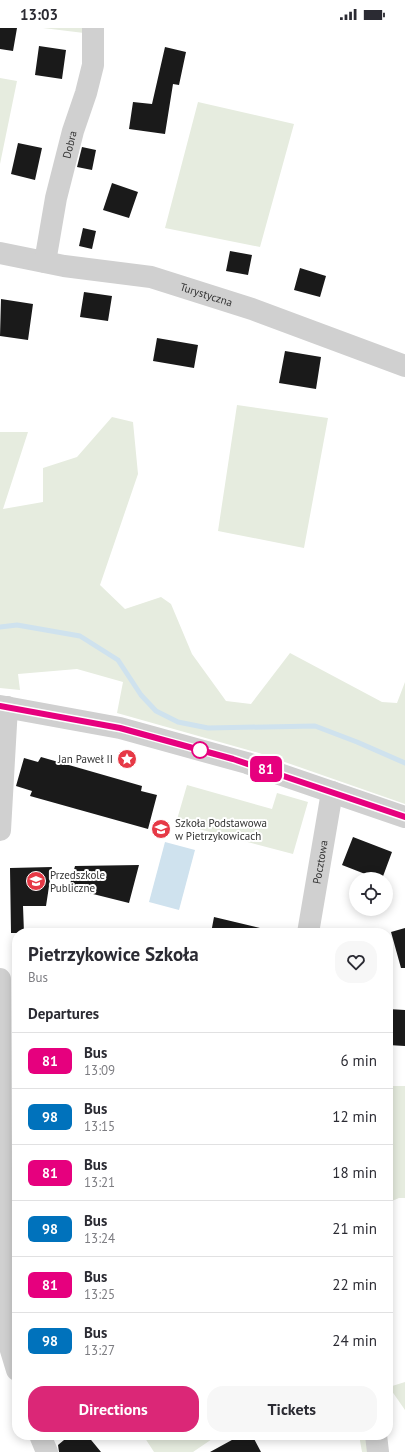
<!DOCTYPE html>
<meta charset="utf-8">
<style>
:root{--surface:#fff;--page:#f7f7f7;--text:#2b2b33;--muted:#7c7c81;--line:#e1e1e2;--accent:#db2777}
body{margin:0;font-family:"PT Sans",sans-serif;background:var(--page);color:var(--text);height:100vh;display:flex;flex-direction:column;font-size:15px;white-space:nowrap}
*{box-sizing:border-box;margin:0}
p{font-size:13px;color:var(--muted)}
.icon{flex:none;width:22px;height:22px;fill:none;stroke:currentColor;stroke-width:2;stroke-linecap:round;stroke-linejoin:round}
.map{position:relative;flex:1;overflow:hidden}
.sheet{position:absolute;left:12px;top:900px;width:381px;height:512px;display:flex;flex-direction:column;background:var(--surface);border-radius:16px;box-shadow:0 2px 10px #0003}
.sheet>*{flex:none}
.badge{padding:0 8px;border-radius:6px;font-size:14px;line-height:26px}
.fabs{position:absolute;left:349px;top:844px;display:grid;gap:8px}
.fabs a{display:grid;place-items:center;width:44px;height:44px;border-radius:50%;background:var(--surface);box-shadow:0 2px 10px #0003;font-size:20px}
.map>.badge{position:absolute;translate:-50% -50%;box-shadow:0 0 0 2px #fff}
h2{padding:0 16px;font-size:15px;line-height:36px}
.round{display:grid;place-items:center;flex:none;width:42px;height:42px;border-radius:16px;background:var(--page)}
.headline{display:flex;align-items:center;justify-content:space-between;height:68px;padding:0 16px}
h1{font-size:19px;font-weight:600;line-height:30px}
.button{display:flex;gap:8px;margin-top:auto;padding:8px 16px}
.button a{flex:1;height:46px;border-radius:16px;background:var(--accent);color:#fff;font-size:16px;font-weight:600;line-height:46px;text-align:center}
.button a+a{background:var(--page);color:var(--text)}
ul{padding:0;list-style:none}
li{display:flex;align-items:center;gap:12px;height:56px;padding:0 16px;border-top:1px solid var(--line)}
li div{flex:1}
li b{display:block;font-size:15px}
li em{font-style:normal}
li .badge{min-width:44px;font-weight:700;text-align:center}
.status{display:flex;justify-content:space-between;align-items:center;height:28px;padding:0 20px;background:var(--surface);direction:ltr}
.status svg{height:11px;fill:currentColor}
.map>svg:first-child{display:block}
.green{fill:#e6ecdf}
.water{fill:#cfe2ee}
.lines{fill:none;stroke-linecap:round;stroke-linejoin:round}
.stream{stroke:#cfe2ee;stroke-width:5}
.building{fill:#1a1a1a}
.minor{stroke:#d0d0d0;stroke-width:22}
.line-casing{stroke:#fff;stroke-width:9}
.line{stroke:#e6007e;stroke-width:6}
.stop-dot{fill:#fff;stroke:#e6007e;stroke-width:2}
.labels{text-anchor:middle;stroke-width:4;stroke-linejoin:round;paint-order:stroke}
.street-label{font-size:11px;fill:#333;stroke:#fff}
.poi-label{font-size:11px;fill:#333;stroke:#fff;text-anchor:start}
</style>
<div class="status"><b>13:03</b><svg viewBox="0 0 49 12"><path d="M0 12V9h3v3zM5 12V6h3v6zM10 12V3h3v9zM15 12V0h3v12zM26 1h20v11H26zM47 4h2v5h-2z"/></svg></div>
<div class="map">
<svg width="405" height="1424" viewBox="0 0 405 1424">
<rect width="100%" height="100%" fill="#fff"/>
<!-- green -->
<path class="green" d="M 43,0 L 85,0 L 84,5 Z
M 0,50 L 17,53 L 0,136 Z
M 198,74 L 294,96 L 260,219 L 165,200 Z
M 237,377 L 328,390 L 304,520 L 218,503 Z
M 112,389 L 133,394 L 138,446 L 100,557 L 125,581 L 161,569 L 171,576 L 192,626 L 226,673 L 251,676 L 290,625 L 382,674 L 397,675 L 405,654 L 405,776 L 259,725 L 117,685 L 123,654 L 77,641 L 18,646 L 20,662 L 0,660 L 0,404 L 28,404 L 3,481 L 43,474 L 43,440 L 77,429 Z
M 187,757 L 272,781 L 277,765 L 308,774 L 293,826 L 176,795 Z
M 388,1058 L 405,1058 L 405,1170 L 399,1170 L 392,1173 L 388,1182 Z
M 405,1354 L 405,1382 L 389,1359 Z
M 143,1407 L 214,1407 L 215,1409 L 193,1424 L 154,1424 Z
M 359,1407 L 371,1407 L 373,1424 L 362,1424 Z"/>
<!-- water -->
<path class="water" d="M 165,814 L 195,822 L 179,882 L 149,874 Z"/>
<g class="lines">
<!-- stream -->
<path class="stream" d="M 0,599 L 17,597 L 80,608 L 118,632 L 141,667 L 156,683 L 178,694 L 208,700 L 315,698 L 357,714 L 405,735"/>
</g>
<!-- building -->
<path class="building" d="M 0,0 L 17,0 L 13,23 L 0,21 Z
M 39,18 L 66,22 L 62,51 L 35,47 Z
M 165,19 L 186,24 L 179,57 L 173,56 L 165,106 L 129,101 L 133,74 L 152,76 Z
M 18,115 L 42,120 L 35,152 L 11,146 Z
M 82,119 L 96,122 L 92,142 L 77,139 Z
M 112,155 L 138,164 L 129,190 L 103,182 Z
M 83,200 L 96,203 L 92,221 L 79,218 Z
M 230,223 L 252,227 L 248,247 L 226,243 Z
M 300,240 L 326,248 L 320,269 L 294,262 Z
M 84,264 L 112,268 L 108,293 L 80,289 Z
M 1,271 L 33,276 L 28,312 L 0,308 Z
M 157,310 L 198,317 L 194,340 L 153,333 Z
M 285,323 L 321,329 L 316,361 L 279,355 Z
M 41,729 L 142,758 L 141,763 L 157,767 L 148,801 L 30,768 L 32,763 L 16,758 L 24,730 L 38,734 Z
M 353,809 L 392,824 L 382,851 L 378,851 L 342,837 Z
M 139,837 L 129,875 L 69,860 L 75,838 Z
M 52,839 L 46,878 L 23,878 L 24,905 L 11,905 L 10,840 Z
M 214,889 L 260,900 L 259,905 L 211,905 Z
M 405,900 L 405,940 L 401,940 L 391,904 Z
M 388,981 L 405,982 L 405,1018 L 388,1017 Z
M 70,1407 L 87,1407 L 101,1424 L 59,1424 L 58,1417 Z
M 241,1407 L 252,1407 L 261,1424 L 210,1424 Z"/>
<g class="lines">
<!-- minor -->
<g class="minor">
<path id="s1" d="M 0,225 L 64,238 L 151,249 L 252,281 L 405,338"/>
<path id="s2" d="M 45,234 L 56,170 L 73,103 L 86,65 L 93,37 L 93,0"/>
<path d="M 0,678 L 120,700 L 247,735 L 405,789"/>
<path d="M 0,802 L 7,679"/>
<path id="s3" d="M 308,905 L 332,764"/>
<path d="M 0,951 L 1,1141 L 6,1245 L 6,1306 L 17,1342"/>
<path d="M 40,1407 L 47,1424"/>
<path d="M 376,1407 L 378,1424"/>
</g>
</g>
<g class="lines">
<defs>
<path id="line" d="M 0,678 L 120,700 L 233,731 L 405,789"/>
</defs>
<!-- line casing -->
<use href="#line" class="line-casing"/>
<!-- line -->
<use href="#line" class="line"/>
</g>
<!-- icons -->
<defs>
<symbol id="sight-disc" viewBox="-11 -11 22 22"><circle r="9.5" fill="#e63946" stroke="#fff"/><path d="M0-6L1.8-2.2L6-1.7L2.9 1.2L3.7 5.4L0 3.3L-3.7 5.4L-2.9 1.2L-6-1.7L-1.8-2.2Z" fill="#fff"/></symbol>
<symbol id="school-disc" viewBox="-11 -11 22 22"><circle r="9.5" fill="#e63946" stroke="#fff"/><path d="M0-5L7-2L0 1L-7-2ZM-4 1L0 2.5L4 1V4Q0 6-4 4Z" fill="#fff"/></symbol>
</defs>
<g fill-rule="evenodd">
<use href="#sight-disc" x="116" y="720" width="22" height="22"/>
<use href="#school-disc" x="150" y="790" width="22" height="22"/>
<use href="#school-disc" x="25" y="842" width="22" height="22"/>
</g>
<!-- markers -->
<circle class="stop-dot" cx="200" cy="722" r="8"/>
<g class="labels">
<!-- street labels -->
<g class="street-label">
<text dy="4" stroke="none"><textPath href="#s2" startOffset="120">Dobra</textPath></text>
<text dy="4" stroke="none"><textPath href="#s1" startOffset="211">Turystyczna</textPath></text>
<text dy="4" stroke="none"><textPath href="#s3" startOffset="72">Pocztowa</textPath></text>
</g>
<!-- poi labels -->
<g class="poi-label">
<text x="113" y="735" text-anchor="end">Jan Paweł II</text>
<text x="175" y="799">Szkoła Podstawowa<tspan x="175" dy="13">w Pietrzykowicach</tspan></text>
<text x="50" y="851">Przedszkole<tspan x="50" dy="13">Publiczne</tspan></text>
</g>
</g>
</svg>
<div class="fabs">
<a><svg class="icon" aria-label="locate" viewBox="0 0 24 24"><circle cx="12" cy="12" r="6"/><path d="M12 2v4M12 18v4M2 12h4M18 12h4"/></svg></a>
</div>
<b class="badge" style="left:266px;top:741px;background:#e6007e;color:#fff">81</b>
<section class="sheet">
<div class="headline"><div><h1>Pietrzykowice Szkoła</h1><p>Bus</p></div><a class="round"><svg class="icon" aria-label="heart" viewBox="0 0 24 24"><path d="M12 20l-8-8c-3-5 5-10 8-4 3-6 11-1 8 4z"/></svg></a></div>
<h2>Departures</h2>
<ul>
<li><span class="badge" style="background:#e6007e;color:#fff">81</span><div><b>Bus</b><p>13:09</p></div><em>6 min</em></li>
<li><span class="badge" style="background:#0072bc;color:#fff">98</span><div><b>Bus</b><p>13:15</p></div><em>12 min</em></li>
<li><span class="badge" style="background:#e6007e;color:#fff">81</span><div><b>Bus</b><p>13:21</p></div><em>18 min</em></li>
<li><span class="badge" style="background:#0072bc;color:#fff">98</span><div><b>Bus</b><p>13:24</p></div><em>21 min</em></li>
<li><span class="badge" style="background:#e6007e;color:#fff">81</span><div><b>Bus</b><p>13:25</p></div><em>22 min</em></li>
<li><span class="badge" style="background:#0072bc;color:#fff">98</span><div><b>Bus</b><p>13:27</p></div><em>24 min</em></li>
</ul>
<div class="button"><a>Directions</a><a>Tickets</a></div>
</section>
</div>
